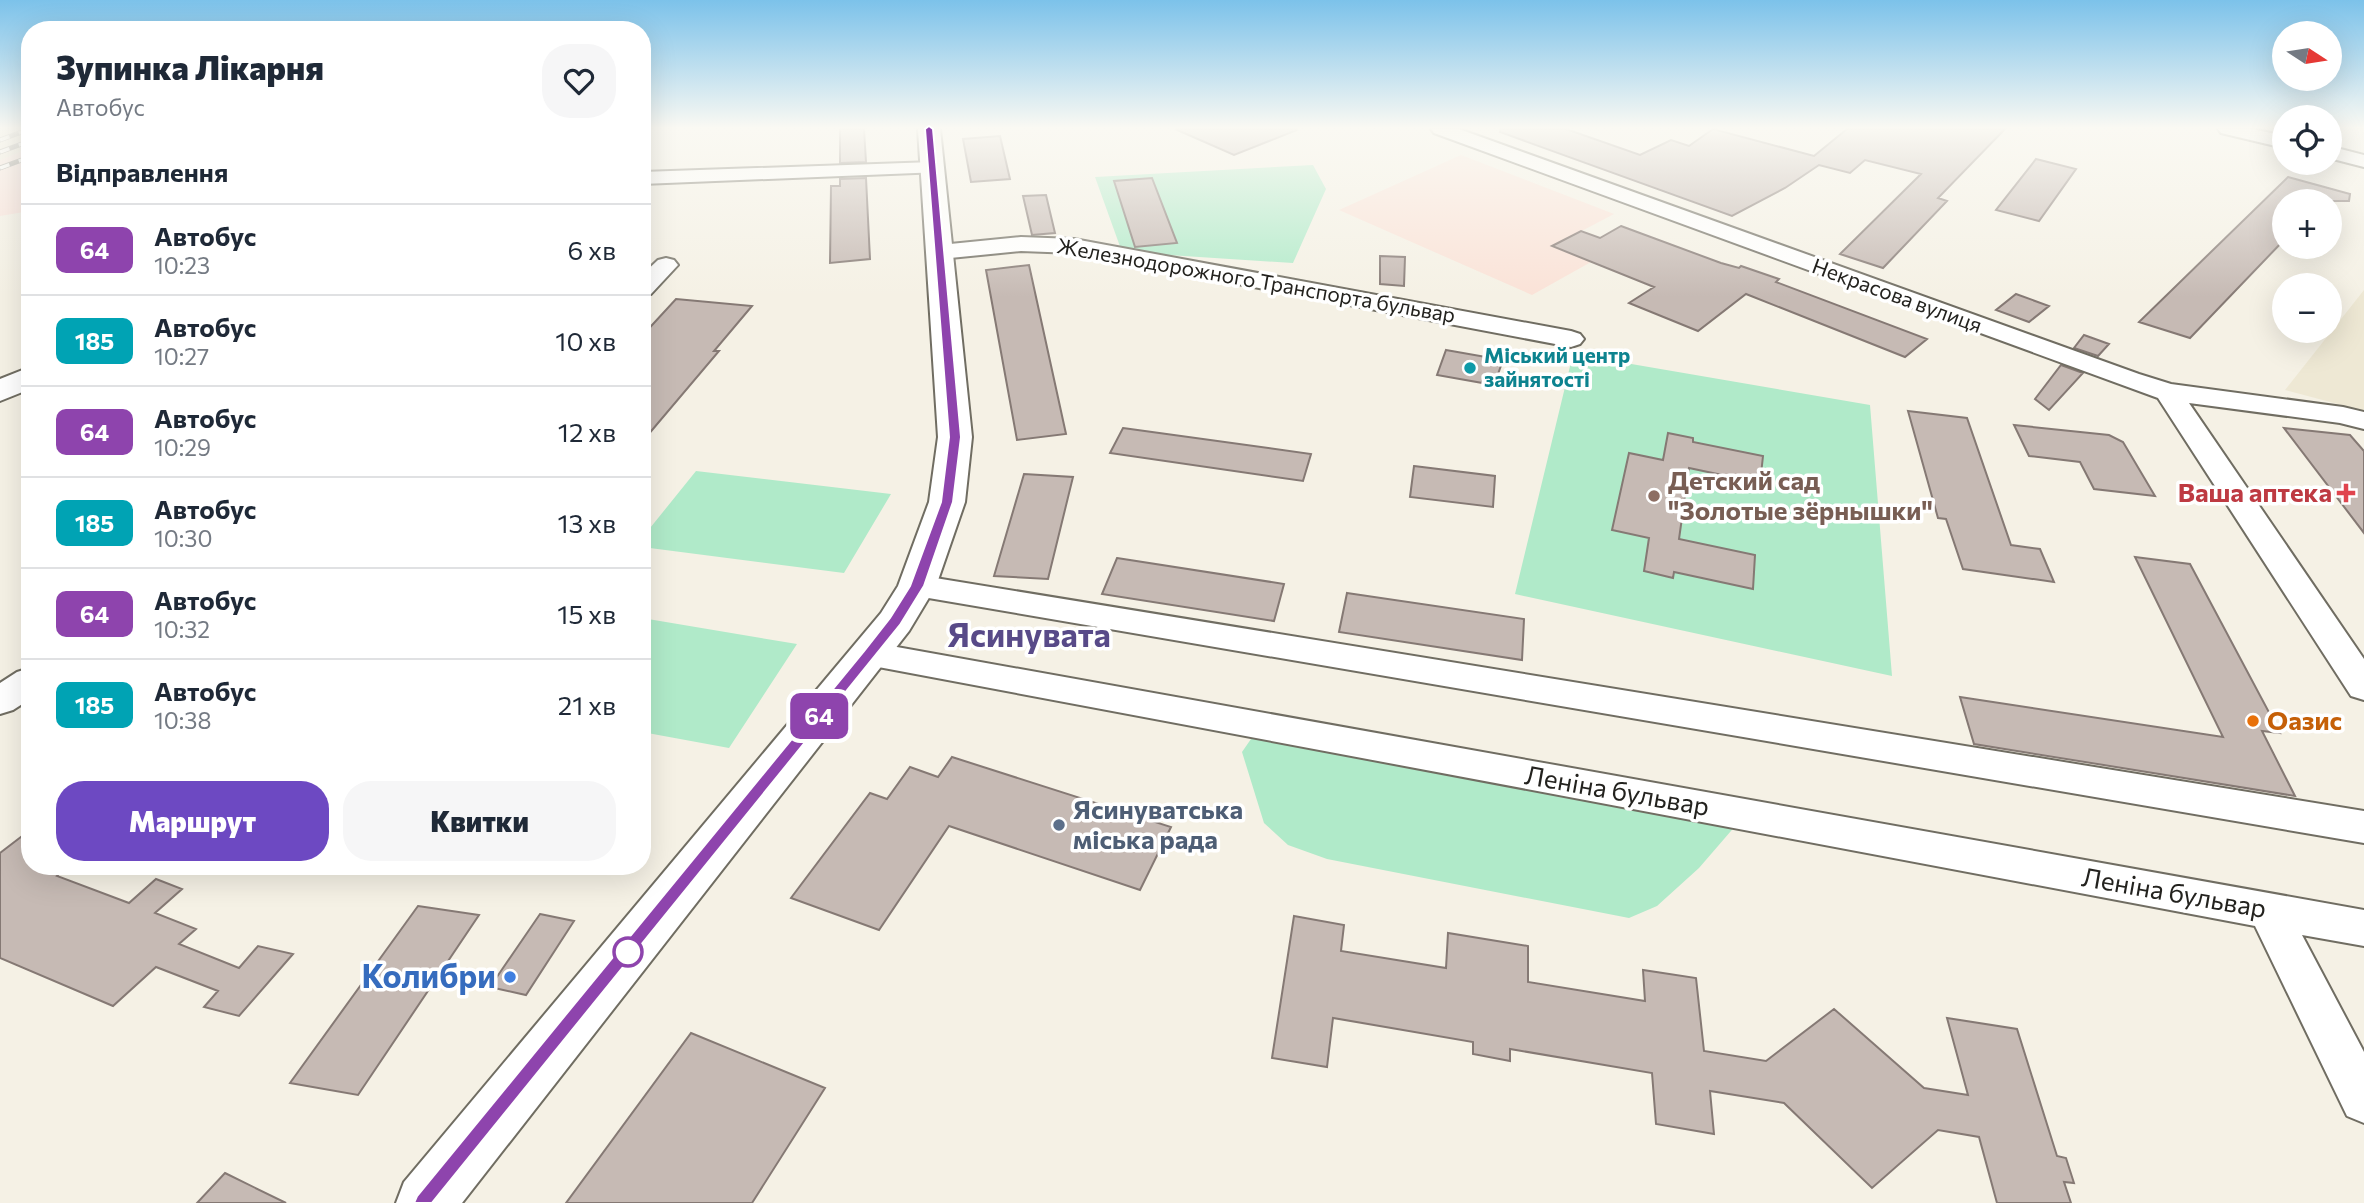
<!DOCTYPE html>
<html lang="uk">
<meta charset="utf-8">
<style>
:root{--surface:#fff;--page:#f6f6f7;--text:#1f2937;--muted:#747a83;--line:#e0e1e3;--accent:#6d49c2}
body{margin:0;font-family:Commissioner,sans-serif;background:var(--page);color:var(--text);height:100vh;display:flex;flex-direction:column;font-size:26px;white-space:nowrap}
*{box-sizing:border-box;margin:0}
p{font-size:23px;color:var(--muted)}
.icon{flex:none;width:38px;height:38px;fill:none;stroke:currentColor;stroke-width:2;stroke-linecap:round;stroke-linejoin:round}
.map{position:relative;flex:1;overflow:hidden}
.side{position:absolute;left:21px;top:21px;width:630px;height:854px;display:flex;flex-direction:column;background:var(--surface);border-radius:28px;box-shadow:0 7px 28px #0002}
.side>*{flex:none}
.badge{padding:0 14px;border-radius:10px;font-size:24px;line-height:46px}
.needle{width:46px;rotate:102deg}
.fabs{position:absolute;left:2272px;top:21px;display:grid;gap:14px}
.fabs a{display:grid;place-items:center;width:70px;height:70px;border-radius:50%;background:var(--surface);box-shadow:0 7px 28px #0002;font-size:35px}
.map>.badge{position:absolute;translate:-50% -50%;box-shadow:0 0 0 4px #fff}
h2{padding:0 35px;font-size:26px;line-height:63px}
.round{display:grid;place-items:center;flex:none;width:74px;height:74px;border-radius:28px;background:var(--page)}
.headline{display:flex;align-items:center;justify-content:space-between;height:119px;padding:0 35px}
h1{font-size:33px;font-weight:800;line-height:52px}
.button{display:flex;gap:14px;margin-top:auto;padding:14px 35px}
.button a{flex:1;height:80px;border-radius:28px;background:var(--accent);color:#fff;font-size:28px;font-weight:800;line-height:80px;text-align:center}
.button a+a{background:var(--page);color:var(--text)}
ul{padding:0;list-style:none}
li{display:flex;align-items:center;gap:21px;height:91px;padding:0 35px;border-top:2px solid var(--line)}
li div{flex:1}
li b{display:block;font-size:26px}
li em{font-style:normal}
li .badge{min-width:77px;font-weight:700;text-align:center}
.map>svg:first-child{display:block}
.built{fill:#eee8d4}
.industrial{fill:#fae1d9}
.education{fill:#fae2d7}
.green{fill:#b0eac9}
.building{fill:#c6bab4;stroke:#857974;stroke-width:2}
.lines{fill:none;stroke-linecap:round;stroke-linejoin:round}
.street-casing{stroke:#706d62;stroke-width:4}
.secondary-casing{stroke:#706d62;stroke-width:4}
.street{fill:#fff;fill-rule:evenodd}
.secondary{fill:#fff;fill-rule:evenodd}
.rail-casing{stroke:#78766f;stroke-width:5}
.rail{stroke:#fff;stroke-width:3.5;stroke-dasharray:10;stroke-linecap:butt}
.line{fill:#8e44ad;stroke:#fff;stroke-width:2}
.culture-dot{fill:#0f9aa8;stroke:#fff;stroke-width:2.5}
.health-dot{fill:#e0444e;stroke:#fff;stroke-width:2.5}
.education-dot{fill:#8d6e63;stroke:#fff;stroke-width:2.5}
.food-dot{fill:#e8710a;stroke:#fff;stroke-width:2.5}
.service-dot{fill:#5c6f8a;stroke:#fff;stroke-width:2.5}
.stop-dot{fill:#fff;stroke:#8e44ad;stroke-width:3.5}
.shop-dot{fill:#3f7fe0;stroke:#fff;stroke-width:2.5}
.labels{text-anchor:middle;stroke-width:7;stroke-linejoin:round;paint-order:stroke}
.far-street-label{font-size:21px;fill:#23221e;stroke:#fff}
.far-culture-label{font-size:21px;font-weight:bold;fill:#0d838f;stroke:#fff;text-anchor:start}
.education-label{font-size:26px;font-weight:bold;fill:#785e54;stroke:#fff;text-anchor:start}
.health-label{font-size:26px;font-weight:bold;fill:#be3a42;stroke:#fff;text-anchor:end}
.food-label{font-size:26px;font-weight:bold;fill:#c56008;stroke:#fff;text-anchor:start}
.street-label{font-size:26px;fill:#23221e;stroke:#fff}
.service-label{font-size:26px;font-weight:bold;fill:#4e5e75;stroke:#fff;text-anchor:start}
.near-shop-label{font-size:32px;font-weight:bold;fill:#366cbe;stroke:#fff;text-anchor:end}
.district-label{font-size:33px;font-weight:bold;fill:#584a88;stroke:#fff}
</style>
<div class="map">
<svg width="2364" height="1203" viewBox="0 0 2364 1203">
<rect width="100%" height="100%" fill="#f5f1e5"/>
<!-- built -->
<path class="built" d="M 0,129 L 30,129 L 30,164 L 0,176 Z
M 2364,290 L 2364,411 L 2285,390 Z"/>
<!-- industrial -->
<path class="industrial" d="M 30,148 L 30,211 L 0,216 L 0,160 Z"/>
<!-- education -->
<path class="education" d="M 1461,155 L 1614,214 L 1553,246 L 1591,262 L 1532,295 L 1339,210 Z"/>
<!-- green -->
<path class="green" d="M 1313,165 L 1326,189 L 1293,263 L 1122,252 L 1095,177 Z
M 1573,354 L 1870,405 L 1892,676 L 1515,594 Z
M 696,471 L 891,494 L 844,573 L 642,547 L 642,538 Z
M 642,618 L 797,644 L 729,748 L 642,732 Z
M 1266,737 L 1737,824 L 1699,868 L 1657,906 L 1629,918 L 1327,859 L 1288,845 L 1264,823 L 1242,752 L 1251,739 Z"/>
<!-- building -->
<path class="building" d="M 840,129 L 864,129 L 866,162 L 840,163 Z
M 1175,129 L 1296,129 L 1297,130 L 1234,155 Z
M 1501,129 L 1566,129 L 1640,155 L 1671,140 L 1689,146 L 1713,129 L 1814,156 L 1847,129 L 2005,129 L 1938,198 L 1947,201 L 1883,268 L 1840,254 L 1921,174 L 1865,160 L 1850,173 L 1819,165 L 1785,188 L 1732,216 L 1500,132 Z
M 1000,136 L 1010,179 L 971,182 L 963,139 Z
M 2036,159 L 2076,169 L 2039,221 L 1996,210 Z
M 2288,177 L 2350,194 L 2349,201 L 2284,201 L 2284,240 L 2190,338 L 2139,322 Z
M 866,178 L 870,259 L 830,263 L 831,186 L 840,186 L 840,179 Z
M 1152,178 L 1177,243 L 1135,247 L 1114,181 Z
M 1046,195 L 1055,233 L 1032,235 L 1023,196 Z
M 1621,226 L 1721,263 L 1739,268 L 1741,266 L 1779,279 L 1776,282 L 1927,339 L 1905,357 L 1746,294 L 1698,331 L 1629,303 L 1654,287 L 1552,246 L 1581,231 L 1600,238 Z
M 1380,256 L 1405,257 L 1404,286 L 1380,284 Z
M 1029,265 L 1066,434 L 1017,440 L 986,270 Z
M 2016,294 L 2049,306 L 2029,322 L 1996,310 Z
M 676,299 L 752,306 L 714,351 L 719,351 L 642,442 L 642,336 Z
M 2084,335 L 2109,344 L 2098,356 L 2074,348 Z
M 1446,350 L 1503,360 L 1494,385 L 1437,375 Z
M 2061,365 L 2083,373 L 2049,410 L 2035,399 Z
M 1908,411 L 1967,418 L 2011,545 L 2040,549 L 2054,582 L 1963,569 L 1946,519 L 1938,518 Z
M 2014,425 L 2109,435 L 2123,442 L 2155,496 L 2094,489 L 2080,462 L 2029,456 Z
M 1123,428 L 1311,454 L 1303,481 L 1110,453 Z
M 2284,428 L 2350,435 L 2364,451 L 2364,533 Z
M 1668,433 L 1693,438 L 1693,442 L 1763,456 L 1760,483 L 1689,468 L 1679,539 L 1755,555 L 1753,589 L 1674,572 L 1673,578 L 1644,571 L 1649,538 L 1612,530 L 1629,453 L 1663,460 Z
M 1414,466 L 1495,476 L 1493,507 L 1410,497 Z
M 1024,474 L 1073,477 L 1048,579 L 994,576 Z
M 2135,557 L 2190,564 L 2280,733 L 2262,731 L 2295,796 L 1974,744 L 1960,697 L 2223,737 Z
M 1117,558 L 1284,584 L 1274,621 L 1102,594 Z
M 1347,593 L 1524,619 L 1522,660 L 1339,632 Z
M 952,757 L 1171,827 L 1140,890 L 949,826 L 879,930 L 791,898 L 870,793 L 887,799 L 910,767 L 938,777 Z
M 30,830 L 30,866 L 68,866 L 57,876 L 129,903 L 156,879 L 182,889 L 155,913 L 196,929 L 179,944 L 239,968 L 258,946 L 293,954 L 239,1016 L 204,1007 L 218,991 L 156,967 L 113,1006 L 0,958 L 0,853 Z
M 418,906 L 479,915 L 358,1095 L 290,1083 Z
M 540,914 L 574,921 L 526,995 L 490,987 Z
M 1294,916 L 1344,925 L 1341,951 L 1446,968 L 1448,933 L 1528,946 L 1528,982 L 1645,1001 L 1643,970 L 1696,978 L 1704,1051 L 1766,1061 L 1834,1009 L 1924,1088 L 1968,1095 L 1947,1018 L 2017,1029 L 2057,1156 L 2066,1158 L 2074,1183 L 2064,1182 L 2071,1203 L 1997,1203 L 1979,1137 L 1938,1130 L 1872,1188 L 1784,1103 L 1710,1091 L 1714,1134 L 1656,1124 L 1652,1073 L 1510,1049 L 1510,1061 L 1473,1054 L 1473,1042 L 1333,1018 L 1327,1067 L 1272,1058 Z
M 691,1033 L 825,1088 L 752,1203 L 566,1203 Z
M 225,1173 L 286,1203 L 197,1203 Z"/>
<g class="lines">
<defs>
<path id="street" d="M 1431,129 L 1459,129 L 2139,374 L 2171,384 L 2343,407 L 2364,412 L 2364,429 L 2340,423 L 2189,403 L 2364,659 L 2364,700 L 2351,696 L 2158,398 L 1434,133 Z
M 2218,129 L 2253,129 L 2284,136 L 2284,148 L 2221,133 Z
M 2329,146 L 2364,155 L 2364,167 L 2329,158 Z
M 933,162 L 940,164 L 943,168 L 940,172 L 642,184 L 642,172 Z
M 1021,237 L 1074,239 L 1571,331 L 1580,334 L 1584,339 L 1580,344 L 1571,347 L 1074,253 L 1021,251 L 940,259 L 932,257 L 928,252 L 932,247 L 940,245 Z
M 666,258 L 674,260 L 678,265 L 651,294 L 642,296 L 642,275 L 658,260 Z
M 917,575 L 2364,811 L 2364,843 L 905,594 L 901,586 L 905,578 Z
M 869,642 L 2364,910 L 2364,946 L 2302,935 L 2364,1052 L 2364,1123 L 2347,1116 L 2255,926 L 857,663 L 852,654 L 857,645 Z
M 30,668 L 30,699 L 13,710 L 0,714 L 0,683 L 17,672 Z"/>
<path id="secondary" d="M 918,129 L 940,129 L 972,437 L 965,502 L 936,586 L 909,631 L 462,1203 L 396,1203 L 404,1182 L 881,613 L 898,586 L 929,502 L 938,437 Z
M 30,367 L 30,389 L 0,401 L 0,379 Z"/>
</defs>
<!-- street casing -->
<use href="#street" class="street-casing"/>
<!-- secondary casing -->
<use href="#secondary" class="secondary-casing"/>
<!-- street -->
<use href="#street" class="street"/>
<!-- secondary -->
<use href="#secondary" class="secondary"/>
<defs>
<path id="rail" d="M 0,140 L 30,129
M 0,152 L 30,141
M 0,168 L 30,157"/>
</defs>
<!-- rail casing -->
<use href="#rail" class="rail-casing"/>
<!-- rail -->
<use href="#rail" class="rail"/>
</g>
<!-- sky -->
<linearGradient id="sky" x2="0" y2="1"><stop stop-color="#7cc2ea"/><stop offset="0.43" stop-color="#faf9f3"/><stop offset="1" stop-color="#faf9f3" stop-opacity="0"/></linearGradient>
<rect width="2364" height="297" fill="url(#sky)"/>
<!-- line -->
<path class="line" d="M 929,126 L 933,129 L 961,437 L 953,502 L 924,586 L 900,625 L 432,1203 L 414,1203 L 417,1196 L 864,651 L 890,618 L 910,586 L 941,502 L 949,437 L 925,129 Z"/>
<!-- markers -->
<circle class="culture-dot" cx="1470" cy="368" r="7"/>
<path class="health-dot" d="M2342.5 482.5h7v7h7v7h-7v7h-7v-7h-7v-7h7z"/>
<circle class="education-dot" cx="1654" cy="496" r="7"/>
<circle class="food-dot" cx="2253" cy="721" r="7"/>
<circle class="service-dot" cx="1059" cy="825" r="7"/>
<circle class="stop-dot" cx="628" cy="952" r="14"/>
<circle class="shop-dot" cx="510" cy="977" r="7"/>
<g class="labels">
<!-- far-street labels -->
<g class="far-street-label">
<text transform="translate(1256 281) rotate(10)" y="7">Железнодорожного Транспорта бульвар</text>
<text transform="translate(1897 296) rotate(20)" y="7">Некрасова вулиця</text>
</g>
<!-- far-culture labels -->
<g class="far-culture-label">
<text x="1484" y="363">Міський центр<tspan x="1484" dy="24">зайнятості</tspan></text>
</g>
<!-- education labels -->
<g class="education-label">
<text x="1668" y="490">Детский сад<tspan x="1668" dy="30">"Золотые зёрнышки"</tspan></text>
</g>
<!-- health labels -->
<g class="health-label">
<text x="2332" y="502">Ваша аптека</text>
</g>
<!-- food labels -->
<g class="food-label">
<text x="2267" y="730">Оазис</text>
</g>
<!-- street labels -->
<g class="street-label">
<text transform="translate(1617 791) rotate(10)" y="9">Леніна бульвар</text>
<text transform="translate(2174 893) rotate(10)" y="9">Леніна бульвар</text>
</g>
<!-- service labels -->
<g class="service-label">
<text x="1073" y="819">Ясинуватська<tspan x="1073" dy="30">міська рада</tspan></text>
</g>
<!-- near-shop labels -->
<g class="near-shop-label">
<text x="496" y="988">Колибри</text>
</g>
<!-- district labels -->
<g class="district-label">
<text x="1029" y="647">Ясинувата</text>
</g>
</g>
</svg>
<div class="fabs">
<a><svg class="needle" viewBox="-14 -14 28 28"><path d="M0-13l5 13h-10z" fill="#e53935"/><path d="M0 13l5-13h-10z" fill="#747a83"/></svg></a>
<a><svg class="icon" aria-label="locate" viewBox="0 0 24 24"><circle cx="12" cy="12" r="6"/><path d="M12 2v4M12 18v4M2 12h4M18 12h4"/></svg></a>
<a>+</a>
<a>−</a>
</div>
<b class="badge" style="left:819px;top:716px;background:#8e44ad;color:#fff">64</b>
<section class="side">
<div class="headline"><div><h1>Зупинка Лікарня</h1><p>Автобус</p></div><a class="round"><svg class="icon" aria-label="heart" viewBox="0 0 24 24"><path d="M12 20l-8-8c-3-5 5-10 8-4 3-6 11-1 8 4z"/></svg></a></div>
<h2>Відправлення</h2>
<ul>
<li><span class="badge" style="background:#8e44ad;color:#fff">64</span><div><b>Автобус</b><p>10:23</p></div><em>6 хв</em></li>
<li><span class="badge" style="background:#00a3b4;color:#fff">185</span><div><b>Автобус</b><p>10:27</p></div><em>10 хв</em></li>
<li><span class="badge" style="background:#8e44ad;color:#fff">64</span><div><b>Автобус</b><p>10:29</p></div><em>12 хв</em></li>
<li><span class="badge" style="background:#00a3b4;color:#fff">185</span><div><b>Автобус</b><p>10:30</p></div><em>13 хв</em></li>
<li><span class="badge" style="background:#8e44ad;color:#fff">64</span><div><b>Автобус</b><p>10:32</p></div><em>15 хв</em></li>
<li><span class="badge" style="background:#00a3b4;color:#fff">185</span><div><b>Автобус</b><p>10:38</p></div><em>21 хв</em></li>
</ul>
<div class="button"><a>Маршрут</a><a>Квитки</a></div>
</section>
</div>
